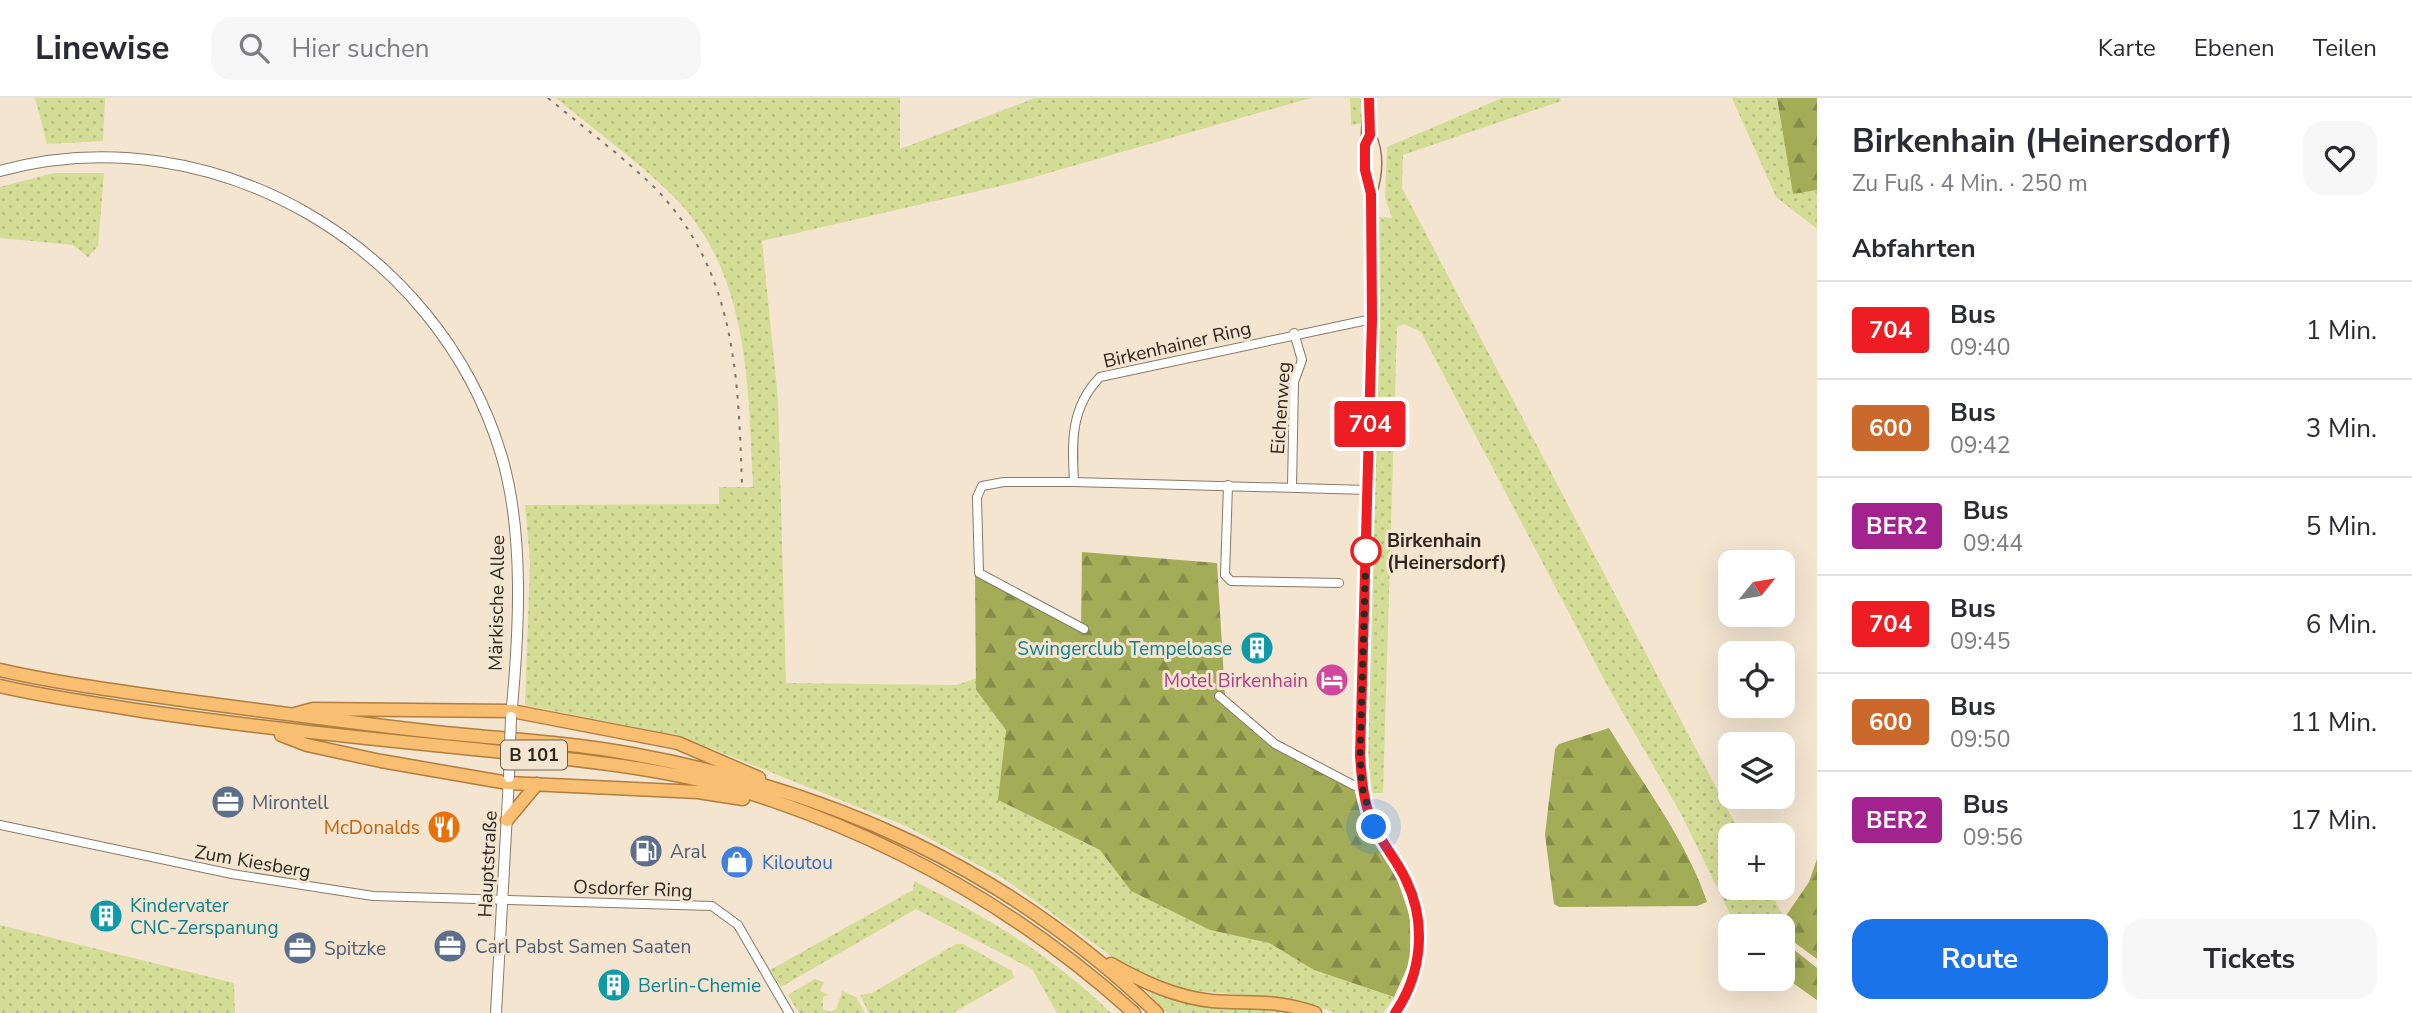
<!DOCTYPE html>
<html lang="de">
<meta charset="utf-8">
<style>
:root{--surface:#fff;--page:#f7f7f7;--text:#2b2b33;--muted:#7c7c81;--line:#e1e1e2;--accent:#1a73e8}
body{margin:0;font-family:"Nunito Sans",sans-serif;background:var(--page);color:var(--text);height:100vh;display:flex;flex-direction:column;font-size:26px;white-space:nowrap}
*{box-sizing:border-box;margin:0}
p{font-size:23px;color:var(--muted)}
.icon{flex:none;width:38px;height:38px;fill:none;stroke:currentColor;stroke-width:2;stroke-linecap:round;stroke-linejoin:round}
.map{position:relative;flex:1;overflow:hidden}
.sheet{display:flex;flex-direction:column;background:var(--surface);width:595px}
.sheet>*{flex:none}
.badge{padding:0 14px;border-radius:5px;font-size:24px;line-height:46px}
.needle{width:46px;rotate:60deg}
.tools{position:absolute;left:1718px;top:452px;display:grid;gap:14px}
.tools a{display:grid;place-items:center;width:77px;height:77px;border-radius:14px;background:var(--surface);box-shadow:0 7px 28px #0002;font-size:35px}
.you{position:absolute;width:35px;height:35px;margin:-18px;border:5px solid #fff;border-radius:50%;background:#1a73e8;box-shadow:0 0 0 10px #1a73e833}
.map>.badge{position:absolute;translate:-50% -50%;box-shadow:0 0 0 4px #fff}
h2{padding:0 35px;font-size:26px;line-height:63px}
.round{display:grid;place-items:center;flex:none;width:74px;height:74px;border-radius:21px;background:var(--page)}
.summary{display:flex;align-items:center;justify-content:space-between;height:119px;padding:0 35px}
h1{font-size:33px;font-weight:700;line-height:52px}
.cta{display:flex;gap:14px;margin-top:auto;padding:14px 35px}
.cta a{flex:1;height:80px;border-radius:21px;background:var(--accent);color:#fff;font-size:28px;font-weight:700;line-height:80px;text-align:center}
.cta a+a{background:var(--page);color:var(--text)}
ul{padding:0;list-style:none}
li{display:flex;align-items:center;gap:21px;height:98px;padding:0 35px;border-top:2px solid var(--line)}
li div{flex:1}
li b{display:block;font-size:26px}
li em{font-style:normal}
li .badge{min-width:77px;font-weight:700;text-align:center}
header{display:flex;align-items:center;gap:42px;box-sizing:border-box;height:98px;padding:0 35px;background:var(--surface);border-bottom:2px solid var(--line)}
header strong{font-size:33px}
nav{display:flex;gap:38px;margin-inline-start:auto;font-size:24px}
.search{width:490px;height:63px;background:var(--page);display:flex;align-items:center;gap:18px;box-sizing:border-box;padding:0 24px;border-radius:21px;color:var(--muted);font-size:26px}
main{display:flex;flex:1;min-height:0}
.map>svg:first-child{display:block}
.grass{fill:url(#grass-dots)}
.forest{fill:url(#forest-firs)}
.lines{fill:none;stroke-linecap:round;stroke-linejoin:round}
.minor-casing{stroke:#877a67;stroke-width:10}
.tertiary-casing{stroke:#877a67;stroke-width:12}
.secondary-casing{stroke:#877a67;stroke-width:13}
.trunk-casing{stroke:#b07e3e;stroke-width:15}
.minor{stroke:#fff;stroke-width:8}
.tertiary{stroke:#fff;stroke-width:10}
.secondary{stroke:#fce6ca;stroke-width:10}
.trunk{stroke:#f8be72;stroke-width:12}
.rail{stroke:#7d7366;stroke-width:2;stroke-dasharray:3.5 7;stroke-linecap:butt}
.tertiary-bridge-casing{stroke:#877a67;stroke-width:12;stroke-linecap:butt}
.tertiary-bridge{stroke:#fff;stroke-width:10}
.line-casing{stroke:#fff;stroke-width:16}
.line{stroke:#ee1d23;stroke-width:10}
.walk{stroke:#2d271f;stroke-width:7;stroke-dasharray:0 12.6}
.stop-dot{fill:#fff;stroke:#ee1d23;stroke-width:3.5}
.labels{text-anchor:middle;stroke-width:6;stroke-linejoin:round;paint-order:stroke}
.shield{fill:#f4e5d1;stroke:#696054;stroke-width:2}
.shield-label{font-size:18px;font-weight:bold;fill:#2d271f}
.street-label{font-size:19px;fill:#2d271f;stroke:#f4e5d1}
.stop-label{font-size:19px;font-weight:bold;fill:#2d271f;stroke:#f4e5d1;text-anchor:start}
.culture-label{font-size:19px;fill:#0d838f;stroke:#f4e5d1;text-anchor:start}
.hotel-label{font-size:19px;fill:#b23c85;stroke:#f4e5d1;text-anchor:end}
.service-label{font-size:19px;fill:#4e5e75;stroke:#f4e5d1;text-anchor:start}
.food-label{font-size:19px;fill:#c56008;stroke:#f4e5d1;text-anchor:end}
.shop-label{font-size:19px;fill:#366cbe;stroke:#f4e5d1;text-anchor:start}
</style>
<header>
<strong>Linewise</strong>
<div class="search"><svg class="icon" aria-label="search" viewBox="0 0 24 24"><circle cx="10" cy="10" r="6"/><path d="M15 15l6 6"/></svg>Hier suchen</div>
<nav><a>Karte</a><a>Ebenen</a><a>Teilen</a></nav>
</header>
<main>
<div class="map">
<svg width="1817" height="915" viewBox="0 0 1817 915">
<defs>
<pattern id="grass-dots" width="8" height="8" patternUnits="userSpaceOnUse" patternTransform="scale(1.75)"><rect width="8" height="8" fill="#d4dd96"/><path d="M2 2h.1M6 6h.1" fill="none" stroke="#b6be81" stroke-width="1.8" stroke-linecap="round"/></pattern>
<pattern id="forest-firs" width="22" height="20" patternUnits="userSpaceOnUse" patternTransform="scale(1.75)"><rect width="22" height="20" fill="#a3ac57"/><path d="M5 1l3.5 6h-7zM16 11l3.5 6h-7z" fill="#858c47"/></pattern>
</defs>
<rect width="100%" height="100%" fill="#f4e5d1"/>
<!-- grass -->
<path class="grass" d="M 35,0 L 105,0 L 103,43 L 47,46 Z
M 556,0 L 900,0 L 900,51 L 1035,0 L 1311,0 L 1013,85 L 762,143 L 778,301 L 786,585 L 957,587 L 976,580 L 976,592 L 1006,632 L 999,702 L 1100,752 L 1131,793 L 1210,832 L 1269,845 L 1314,872 L 1394,899 L 1383,915 L 1336,915 L 1294,901 L 1184,892 L 1154,883 L 1128,870 L 1003,780 L 906,728 L 680,638 L 525,607 L 530,464 L 525,407 L 719,406 L 719,389 L 753,389 C 748,288 750,171 670,95 C 635,61 594,31 556,0 Z
M 1350,0 L 1365,0 L 1366,25 L 1351,27 Z
M 1502,0 L 1560,0 L 1561,3 L 1403,57 L 1402,90 L 1741,737 L 1731,737 L 1731,789 L 1768,789 L 1785,822 L 1779,828 L 1736,828 L 1681,716 L 1607,587 L 1421,234 L 1404,226 L 1397,229 L 1383,695 L 1371,695 L 1368,649 L 1378,119 L 1392,120 L 1385,99 L 1387,49 Z
M 1732,0 L 1777,0 L 1793,96 L 1817,92 L 1817,131 L 1776,99 Z
M 54,75 L 104,75 L 98,148 L 88,159 L 73,147 L 0,140 L 0,89 Z
M 914,783 C 986,818 1054,859 1111,915 L 1057,915 L 1032,871 L 916,811 L 781,889 L 770,872 L 913,792 Z
M 0,827 L 234,885 L 235,915 L 0,915 Z
M 956,846 L 963,846 L 1012,873 L 1014,880 L 953,915 L 869,915 L 860,897 L 872,895 Z
M 815,881 L 824,884 L 820,893 L 829,897 L 823,899 L 823,911 L 830,914 L 837,910 L 842,893 L 856,899 L 865,915 L 799,915 L 788,897 Z
M 1145,892 C 1196,907 1250,909 1303,915 L 1168,915 Z"/>
<!-- forest -->
<path class="forest" d="M 1777,0 L 1817,0 L 1817,92 L 1793,96 Z
M 1082,454 L 1217,465 L 1225,597 L 1229,604 L 1275,646 L 1352,686 L 1368,733 L 1396,778 L 1410,819 L 1410,863 L 1394,899 L 1314,872 L 1269,845 L 1210,832 L 1131,793 L 1100,752 L 998,702 L 1006,632 L 976,592 L 975,476 L 1081,533 Z
M 1609,630 C 1643,687 1686,741 1707,804 L 1697,808 L 1559,809 L 1554,806 L 1545,737 L 1555,651 L 1559,646 Z
M 1817,761 L 1817,861 L 1783,836 L 1783,828 L 1779,828 L 1809,784 Z
M 1783,843 L 1817,870 L 1817,902 L 1783,878 Z"/>
<g class="lines">
<defs>
<path id="minor" d="M 1074,384 C 1072,344 1070,310 1100,279 L 1372,221
M 1228,387 L 1225,477 L 1231,483 L 1339,485
M 1292,388 L 1294,284 L 1302,262 L 1294,235
M 1084,531 L 979,475 L 977,399 L 982,388 L 1004,384 L 1074,384 L 1368,392
M 1219,598 L 1275,646 L 1355,688 L 1362,689
M 0,727 L 232,776 L 373,798 L 712,808 L 738,827 L 789,915"/>
<path id="tertiary" d="M 0,73 C 212,15 438,148 501,356 C 525,435 519,537 511,619
M 496,915 L 509,680"/>
<path id="secondary" d="M 1369,0 L 1365,72 L 1371,96 L 1372,221 L 1361,658 C 1361,682 1363,704 1373,726 C 1382,746 1397,762 1406,782 C 1427,825 1422,876 1395,915
M 1370,37 C 1379,56 1377,76 1371,95"/>
<path id="trunk" d="M 0,572 C 62,586 126,594 189,603 C 271,614 353,625 435,634 C 500,641 567,644 632,656 C 835,693 1007,771 1157,915
M 0,588 C 47,599 95,605 143,613 C 253,629 363,640 473,651 C 572,661 677,670 771,702 C 905,748 1029,820 1134,915
M 295,616 L 313,611 L 512,613 L 678,645 L 759,680
M 281,637 L 307,647 L 381,663 L 508,685 L 698,694 L 743,701
M 507,722 L 537,686
M 1111,866 C 1143,884 1175,899 1212,903 C 1250,906 1277,901 1315,915"/>
</defs>
<!-- minor casing -->
<use href="#minor" class="minor-casing"/>
<!-- tertiary casing -->
<use href="#tertiary" class="tertiary-casing"/>
<!-- secondary casing -->
<use href="#secondary" class="secondary-casing"/>
<!-- trunk casing -->
<use href="#trunk" class="trunk-casing"/>
<!-- minor -->
<use href="#minor" class="minor"/>
<!-- tertiary -->
<use href="#tertiary" class="tertiary"/>
<!-- secondary -->
<use href="#secondary" class="secondary"/>
<!-- trunk -->
<use href="#trunk" class="trunk"/>
<!-- rail -->
<path class="rail" d="M 548,0 C 583,29 621,57 654,89 C 736,173 738,277 742,387"/>
<defs>
<path id="tertiary-bridge" d="M 509,679 L 511,619"/>
</defs>
<!-- tertiary-bridge casing -->
<use href="#tertiary-bridge" class="tertiary-bridge-casing"/>
<!-- tertiary-bridge -->
<use href="#tertiary-bridge" class="tertiary-bridge"/>
</g>
<g class="lines">
<defs>
<path id="line" d="M 1369,0 L 1370,37 L 1365,47 L 1365,72 L 1371,96 L 1372,221 L 1360,658 C 1362,682 1363,704 1373,726 C 1382,746 1397,762 1406,782 C 1427,825 1422,876 1395,915"/>
</defs>
<!-- line casing -->
<use href="#line" class="line-casing"/>
<!-- line -->
<use href="#line" class="line"/>
<!-- walk -->
<path class="walk" d="M 1366,453 L 1360,658 L 1362,689 L 1374,729"/>
</g>
<!-- icons -->
<defs>
<symbol id="building-disc" viewBox="-11 -11 22 22"><circle r="9.5" fill="#0f9aa8" stroke="#f4e5d1"/><path d="M-4-6H4V6H1V3H-1V6H-4ZM-2.5-4.3h1.7v1.8h-1.7ZM.8-4.3h1.7v1.8H.8ZM-2.5-1h1.7V.8h-1.7ZM.8-1h1.7V.8H.8Z" fill="#fff"/></symbol>
<symbol id="hotel-disc" viewBox="-11 -11 22 22"><circle r="9.5" fill="#d1479c" stroke="#f4e5d1"/><path d="M-6-4.5h1.5V1H6V5H4.5V3h-9V5H-6ZM-4 0a1.8 1.8 0 1 1 3.6 0ZM.5 0V-2.5h3Q6-2.5 6 0Z" fill="#fff"/></symbol>
<symbol id="office-disc" viewBox="-11 -11 22 22"><circle r="9.5" fill="#5c6f8a" stroke="#f4e5d1"/><path d="M-6-3h4V-5.5h4V-3h4V5H-6ZM-1-4.5V-3h2v-1.5ZM-6 0V1H6V0Z" fill="#fff"/></symbol>
<symbol id="restaurant-disc" viewBox="-11 -11 22 22"><circle r="9.5" fill="#e8710a" stroke="#f4e5d1"/><path d="M-5-6h1v4h1v-4h1v4h1v-4h1v5L-1.5 .5V6h-2V.5L-5-1ZM5-6V6H3V1.5H1.5Q1.5-4 5-6Z" fill="#fff"/></symbol>
<symbol id="fuel-disc" viewBox="-11 -11 22 22"><circle r="9.5" fill="#5c6f8a" stroke="#f4e5d1"/><path d="M-5.5-6h7V0h2V4h1.3V-2.5L3-4.5l.8-.8L6-3V5H2.5V1h-1V6h-7ZM-4.2-4.7v3.2H.2V-4.7Z" fill="#fff"/></symbol>
<symbol id="shop-disc" viewBox="-11 -11 22 22"><circle r="9.5" fill="#3f7fe0" stroke="#f4e5d1"/><path d="M-5-2.5h2.3a2.7 3.5 0 0 1 5.4 0H5L5.5 6h-11ZM-1.5-2.5h3a1.5 2.3 0 0 0-3 0Z" fill="#fff"/></symbol>
</defs>
<g fill-rule="evenodd">
<use href="#building-disc" x="1238" y="531" width="38" height="38"/>
<use href="#hotel-disc" x="1313" y="563" width="38" height="38"/>
<use href="#office-disc" x="209" y="685" width="38" height="38"/>
<use href="#restaurant-disc" x="425" y="710" width="38" height="38"/>
<use href="#fuel-disc" x="627" y="734" width="38" height="38"/>
<use href="#shop-disc" x="718" y="745" width="38" height="38"/>
<use href="#building-disc" x="87" y="799" width="38" height="38"/>
<use href="#office-disc" x="431" y="829" width="38" height="38"/>
<use href="#office-disc" x="281" y="831" width="38" height="38"/>
<use href="#building-disc" x="595" y="868" width="38" height="38"/>
</g>
<!-- markers -->
<circle class="stop-dot" cx="1366" cy="453" r="14"/>
<g class="labels">
<!-- shield labels -->
<rect class="shield" x="501" y="642.5" width="66" height="29" rx="5"/>
<g class="shield-label">
<text x="534" y="663">B 101</text>
</g>
<!-- street labels -->
<g class="street-label">
<text transform="translate(1177 246) rotate(-13)" y="7">Birkenhainer Ring</text>
<text transform="translate(1280 310) rotate(-86)" y="7">Eichenweg</text>
<text transform="translate(496 505) rotate(-89)" y="7">Märkische Allee</text>
<text transform="translate(253 763) rotate(10)" y="7">Zum Kiesberg</text>
<text transform="translate(487 766) rotate(-87)" y="7">Hauptstraße</text>
<text transform="translate(633 790) rotate(2)" y="7">Osdorfer Ring</text>
</g>
<!-- stop labels -->
<g class="stop-label">
<text x="1387" y="449">Birkenhain<tspan x="1387" dy="22">(Heinersdorf)</tspan></text>
</g>
<!-- culture labels -->
<g class="culture-label">
<text x="1232" y="557" text-anchor="end">Swingerclub Tempeloase</text>
<text x="130" y="814">Kindervater<tspan x="130" dy="22">CNC-Zerspanung</tspan></text>
<text x="638" y="894">Berlin-Chemie</text>
</g>
<!-- hotel labels -->
<g class="hotel-label">
<text x="1308" y="589">Motel Birkenhain</text>
</g>
<!-- service labels -->
<g class="service-label">
<text x="252" y="711">Mirontell</text>
<text x="670" y="760">Aral</text>
<text x="475" y="855">Carl Pabst Samen Saaten</text>
<text x="324" y="857">Spitzke</text>
</g>
<!-- food labels -->
<g class="food-label">
<text x="420" y="736">McDonalds</text>
</g>
<!-- shop labels -->
<g class="shop-label">
<text x="762" y="771">Kiloutou</text>
</g>
</g>
</svg>
<div class="tools">
<a><svg class="needle" viewBox="-14 -14 28 28"><path d="M0-13l5 13h-10z" fill="#e53935"/><path d="M0 13l5-13h-10z" fill="#7c7c81"/></svg></a>
<a><svg class="icon" aria-label="locate" viewBox="0 0 24 24"><circle cx="12" cy="12" r="6"/><path d="M12 2v4M12 18v4M2 12h4M18 12h4"/></svg></a>
<a><svg class="icon" aria-label="layers" viewBox="0 0 24 24"><path d="M12 4l9 5-9 5-9-5zM3 14l9 5 9-5"/></svg></a>
<a>+</a>
<a>−</a>
</div>
<div class="you" style="left:1374px;top:729px"></div>
<b class="badge" style="left:1370px;top:326px;background:#ee1d23;color:#fff">704</b>
</div>
<section class="sheet">
<div class="summary"><div><h1>Birkenhain (Heinersdorf)</h1><p>Zu Fuß · 4 Min. · 250 m</p></div><a class="round"><svg class="icon" aria-label="heart" viewBox="0 0 24 24"><path d="M12 20l-8-8c-3-5 5-10 8-4 3-6 11-1 8 4z"/></svg></a></div>
<h2>Abfahrten</h2>
<ul>
<li><span class="badge" style="background:#ee1d23;color:#fff">704</span><div><b>Bus</b><p>09:40</p></div><em>1 Min.</em></li>
<li><span class="badge" style="background:#cb692c;color:#fff">600</span><div><b>Bus</b><p>09:42</p></div><em>3 Min.</em></li>
<li><span class="badge" style="background:#a3238e;color:#fff">BER2</span><div><b>Bus</b><p>09:44</p></div><em>5 Min.</em></li>
<li><span class="badge" style="background:#ee1d23;color:#fff">704</span><div><b>Bus</b><p>09:45</p></div><em>6 Min.</em></li>
<li><span class="badge" style="background:#cb692c;color:#fff">600</span><div><b>Bus</b><p>09:50</p></div><em>11 Min.</em></li>
<li><span class="badge" style="background:#a3238e;color:#fff">BER2</span><div><b>Bus</b><p>09:56</p></div><em>17 Min.</em></li>
</ul>
<div class="cta"><a>Route</a><a>Tickets</a></div>
</section>
</main>
